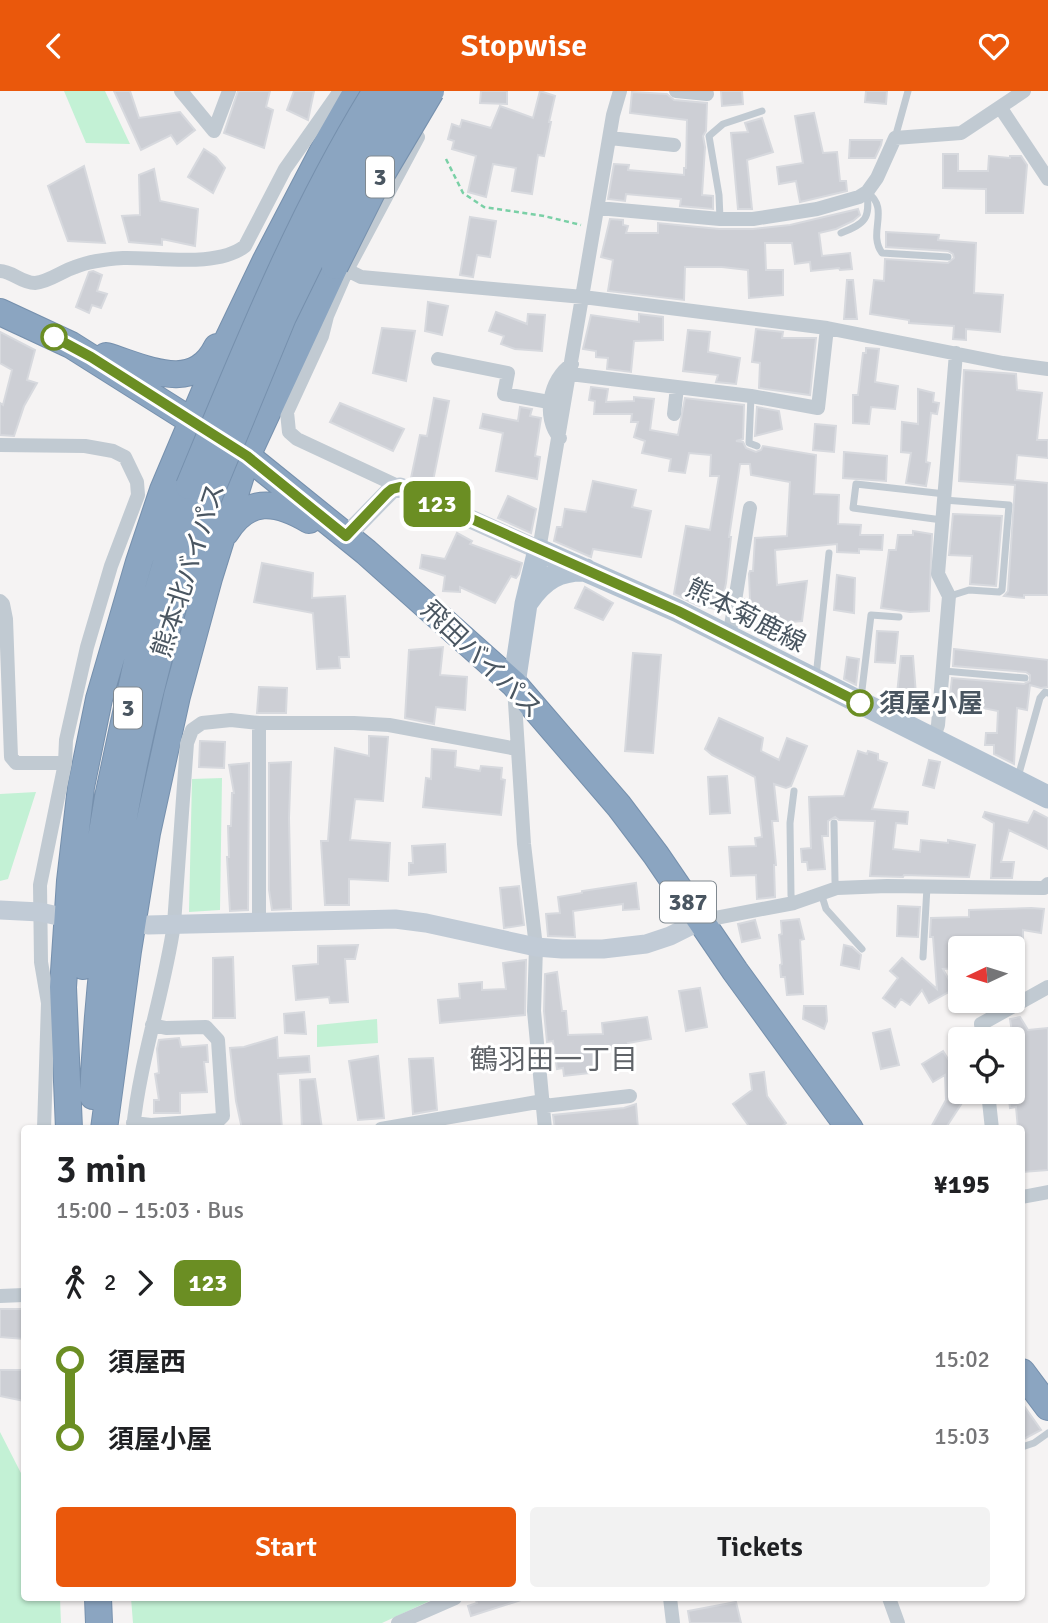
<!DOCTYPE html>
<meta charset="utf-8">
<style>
:root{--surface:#fff;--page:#f2f2f2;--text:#202124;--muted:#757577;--accent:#ea580c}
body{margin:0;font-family:Signika,"Noto Sans JP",sans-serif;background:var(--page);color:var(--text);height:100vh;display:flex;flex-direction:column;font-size:26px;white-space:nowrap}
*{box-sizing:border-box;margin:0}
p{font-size:23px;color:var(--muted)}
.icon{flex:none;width:38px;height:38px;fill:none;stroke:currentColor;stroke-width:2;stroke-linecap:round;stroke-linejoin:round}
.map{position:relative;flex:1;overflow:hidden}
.drawer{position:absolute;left:21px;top:1034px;width:1004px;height:476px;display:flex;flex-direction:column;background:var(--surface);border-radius:7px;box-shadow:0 2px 5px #0004}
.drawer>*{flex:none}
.badge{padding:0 14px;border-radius:10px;font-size:24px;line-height:46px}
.needle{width:46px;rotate:266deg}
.tools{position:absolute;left:948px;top:845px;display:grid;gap:14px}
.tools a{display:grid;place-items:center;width:77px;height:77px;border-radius:7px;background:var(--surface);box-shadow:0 2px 5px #0004;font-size:35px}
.map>.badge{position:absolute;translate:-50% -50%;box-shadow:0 0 0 4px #fff}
.legs{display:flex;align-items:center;gap:10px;height:77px;padding:0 35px;font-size:23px}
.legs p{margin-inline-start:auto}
.headline{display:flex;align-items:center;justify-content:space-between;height:119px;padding:0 35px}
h1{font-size:38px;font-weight:600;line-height:52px}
.button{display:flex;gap:14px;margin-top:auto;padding:14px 35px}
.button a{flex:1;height:80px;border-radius:7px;background:var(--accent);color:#fff;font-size:28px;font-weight:600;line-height:80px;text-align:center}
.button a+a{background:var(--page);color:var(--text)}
ul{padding:0 35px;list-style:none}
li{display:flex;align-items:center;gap:24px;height:77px;font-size:26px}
li i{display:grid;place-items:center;width:10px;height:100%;margin:0 9px;background:currentColor}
li i::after{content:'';width:18px;height:18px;margin:-9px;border:5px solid;border-radius:50%;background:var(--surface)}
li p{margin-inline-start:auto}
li:first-child i{background:linear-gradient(#0000 50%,currentColor 0)}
li:last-child i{background:linear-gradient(currentColor 50%,#0000 0)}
header{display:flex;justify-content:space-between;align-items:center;height:91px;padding:0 35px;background:var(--accent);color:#fff;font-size:32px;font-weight:600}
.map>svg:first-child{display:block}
.green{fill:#c3f1d5}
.building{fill:#cdcfd5;stroke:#d7d9de;stroke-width:2}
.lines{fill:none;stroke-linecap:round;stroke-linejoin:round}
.highway-casing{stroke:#7690ad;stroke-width:28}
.path{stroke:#7ad0a6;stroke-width:2.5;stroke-dasharray:5 3.5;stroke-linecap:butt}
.lane{stroke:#c1cad2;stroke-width:7}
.street{stroke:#c1cad2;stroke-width:14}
.secondary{stroke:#c1cbd6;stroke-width:19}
.primary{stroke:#b3c2d1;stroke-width:23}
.highway{stroke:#8ba5c1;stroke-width:26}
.highway-bridge-casing{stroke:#7690ad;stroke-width:28;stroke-linecap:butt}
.highway-bridge{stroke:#8ba5c1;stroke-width:26}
.line-1-casing{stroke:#fff;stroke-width:16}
.line-1{stroke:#6b8e23;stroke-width:10}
.stop-1-dot{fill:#fff;stroke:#6b8e23;stroke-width:3.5}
.labels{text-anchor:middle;stroke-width:6;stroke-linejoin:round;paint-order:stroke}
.shield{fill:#fff;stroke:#808990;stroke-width:2}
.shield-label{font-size:24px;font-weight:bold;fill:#4a5661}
.street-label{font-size:26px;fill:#4a5661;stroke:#fff}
.stop-label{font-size:26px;font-weight:bold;fill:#4a5661;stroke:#fff;text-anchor:start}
.neighbourhood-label{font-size:28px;fill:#5f6368;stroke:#fff}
</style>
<header><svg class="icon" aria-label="back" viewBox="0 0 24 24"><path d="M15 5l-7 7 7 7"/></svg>Stopwise<svg class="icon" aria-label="heart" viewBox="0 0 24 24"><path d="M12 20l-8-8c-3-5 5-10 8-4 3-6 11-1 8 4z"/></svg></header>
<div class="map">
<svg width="1048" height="1532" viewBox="0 0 1048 1532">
<rect width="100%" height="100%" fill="#f5f3f3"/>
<!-- green -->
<path class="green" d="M 64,0 L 105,0 L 130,53 L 86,52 Z
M 222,687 L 220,819 L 189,821 L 192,688 Z
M 36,701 L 8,788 L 0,790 L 0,703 Z
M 377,928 L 378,952 L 317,956 L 317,934 Z
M 0,1341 L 24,1388 L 24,1507 L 60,1507 L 61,1532 L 0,1532 Z
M 131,1507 L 436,1507 L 382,1532 L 133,1532 Z"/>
<!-- building -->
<path class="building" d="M 114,0 L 130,0 L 139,27 L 180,21 L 195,39 L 177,53 L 171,44 L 141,59 Z
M 238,0 L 270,0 L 266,16 L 273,19 L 264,57 L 224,42 Z
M 294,0 L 314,0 L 308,29 L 287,19 Z
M 481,0 L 507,0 L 507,13 L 480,12 Z
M 540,0 L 555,5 L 549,31 L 551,31 L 544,65 L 538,64 L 532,103 L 512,100 L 516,77 L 493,73 L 486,106 L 468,101 L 476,65 L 452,58 L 454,50 L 448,48 L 452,33 L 460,36 L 462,29 L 491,37 L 500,15 L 533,27 Z
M 721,0 L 742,0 L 743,13 L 722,15 Z
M 866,0 L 887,0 L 886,13 L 865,11 Z
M 632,1 L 667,3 L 674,9 L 707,12 L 706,40 L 703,45 L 705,56 L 702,104 L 713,105 L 713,118 L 680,115 L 681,108 L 626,103 L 625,110 L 608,108 L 614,73 L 629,74 L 628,79 L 684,84 L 684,77 L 686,77 L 687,29 L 630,22 Z
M 814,22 L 823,62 L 837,61 L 840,90 L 846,90 L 847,100 L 800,111 L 796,90 L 779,93 L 777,76 L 803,72 L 795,25 Z
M 762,27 L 773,61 L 747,69 L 752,118 L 738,118 L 731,42 L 748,41 L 745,32 Z
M 850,49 L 882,49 L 881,54 L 875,67 L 849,67 Z
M 204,58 L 216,66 L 225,77 L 213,102 L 188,86 Z
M 943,63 L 958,63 L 958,80 L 988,80 L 989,65 L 1010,67 L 1010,65 L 1021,65 L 1027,74 L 1023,122 L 986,122 L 986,98 L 943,97 Z
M 84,75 L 105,152 L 68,150 L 48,95 Z
M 154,78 L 160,110 L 198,118 L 195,155 L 162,148 L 162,154 L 129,151 L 122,125 L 140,124 L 139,84 Z
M 858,118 L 860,124 L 853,130 L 836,138 L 819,142 L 822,165 L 850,162 L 852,178 L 840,179 L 839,177 L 811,180 L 810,171 L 795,173 L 792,152 L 765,152 L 766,179 L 783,179 L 783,204 L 749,207 L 748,179 L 722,176 L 685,176 L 684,209 L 608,200 L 613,169 L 601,166 L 610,128 L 623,129 L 623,134 L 628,135 L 626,142 L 658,142 L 658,132 L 719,138 L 753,138 L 790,134 Z
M 470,126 L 496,130 L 490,166 L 477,164 L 473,186 L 460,184 Z
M 886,141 L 939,144 L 938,149 L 976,152 L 974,202 L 1003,204 L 1000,241 L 966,238 L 966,249 L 953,248 L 954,235 L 909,232 L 909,229 L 870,223 L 874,189 L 884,190 L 885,168 L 948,172 L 954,167 L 953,163 L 948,160 L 886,156 Z
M 93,180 L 102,184 L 97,200 L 107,203 L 101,217 L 92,214 L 89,222 L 76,216 L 89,181 Z
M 847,189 L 853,189 L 857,228 L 844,228 Z
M 428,211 L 448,215 L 442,244 L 425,240 Z
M 496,221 L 527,233 L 528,223 L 545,224 L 542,260 L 515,258 L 501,253 L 504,245 L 489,240 Z
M 639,223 L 663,226 L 663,249 L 634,250 L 631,281 L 607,278 L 608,267 L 596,266 L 596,260 L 583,258 L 591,224 L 639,231 Z
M 382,237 L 415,240 L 406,290 L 373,282 Z
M 756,238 L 783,241 L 782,247 L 816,247 L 810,304 L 759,297 L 760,272 L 752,271 Z
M 688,239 L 710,241 L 708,261 L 740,267 L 736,293 L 716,291 L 718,284 L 683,280 Z
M 0,241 L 35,259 L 27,289 L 37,292 L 24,315 L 14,345 L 0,344 L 0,312 L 3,314 L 12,279 L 0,272 Z
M 866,257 L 879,258 L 875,291 L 898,295 L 895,318 L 871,316 L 869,333 L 853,332 L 853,304 L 858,304 L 863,262 L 866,262 Z
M 964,279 L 1016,283 L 1017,299 L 1042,302 L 1037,349 L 1048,349 L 1048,367 L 1017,364 L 1015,389 L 1048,392 L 1048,504 L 1024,504 L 1024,507 L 1004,505 L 1008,500 L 1015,394 L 959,390 Z
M 591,296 L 608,298 L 606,311 L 634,310 L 634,306 L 654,308 L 650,339 L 678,344 L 685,307 L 744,314 L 743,348 L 736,350 L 743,351 L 746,357 L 756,361 L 761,359 L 763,355 L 816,364 L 814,403 L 839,404 L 838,433 L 861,434 L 860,444 L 883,444 L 882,459 L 859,458 L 859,462 L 837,461 L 837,453 L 775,459 L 777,494 L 807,490 L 802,530 L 779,532 L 746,538 L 744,515 L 745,508 L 750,508 L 749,483 L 750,480 L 753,480 L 755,447 L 787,445 L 790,391 L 751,384 L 750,373 L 740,373 L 729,446 L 731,446 L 726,492 L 720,519 L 697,514 L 674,503 L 686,435 L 710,439 L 719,385 L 710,385 L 711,364 L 689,362 L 685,382 L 669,380 L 671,368 L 642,362 L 645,350 L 634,346 L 638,331 L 631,331 L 632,323 L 594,323 L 595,310 L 589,309 Z
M 918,298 L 934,302 L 933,311 L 939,312 L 937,323 L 931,322 L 926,371 L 930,372 L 926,395 L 906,392 L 911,362 L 901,361 L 902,331 L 918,333 Z
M 434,307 L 449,310 L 432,395 L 411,387 L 420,344 L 427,345 Z
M 340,312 L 404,338 L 393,360 L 330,331 Z
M 520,316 L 532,318 L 530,325 L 541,327 L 535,365 L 540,366 L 537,388 L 496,380 L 503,342 L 480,337 L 483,323 L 518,330 Z
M 757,316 L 779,320 L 782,338 L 755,345 Z
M 815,333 L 836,335 L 834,361 L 813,359 Z
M 844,361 L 887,365 L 886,390 L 843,387 Z
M 593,390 L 636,399 L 632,416 L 651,420 L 641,466 L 593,458 L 591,466 L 554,450 L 557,436 L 562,436 L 565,418 L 586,421 Z
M 508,405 L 536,418 L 531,442 L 498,427 Z
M 953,423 L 1002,425 L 996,495 L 970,493 L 972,465 L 949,464 Z
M 913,440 L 932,443 L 929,520 L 910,521 L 881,517 L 889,459 L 896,459 L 898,444 L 913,444 Z
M 457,442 L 472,450 L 470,453 L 522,472 L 519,483 L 516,487 L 511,485 L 495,512 L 460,496 L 460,501 L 443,500 L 445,485 L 420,477 L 422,464 L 445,468 Z
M 262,472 L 313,482 L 312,507 L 345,505 L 349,566 L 339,566 L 340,577 L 317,578 L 313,522 L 254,511 Z
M 837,484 L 855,487 L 854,522 L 834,519 Z
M 585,496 L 613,512 L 603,529 L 575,517 Z
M 877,540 L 898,541 L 895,572 L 875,571 Z
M 443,556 L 440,584 L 467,586 L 465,619 L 436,616 L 434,633 L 405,627 L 409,559 Z
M 954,558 L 1048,569 L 1048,596 L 1041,597 L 1030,594 L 1027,619 L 1017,617 L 1014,673 L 994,663 L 994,654 L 985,654 L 986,642 L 997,642 L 998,620 L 963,613 L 962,617 L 949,614 L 952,587 L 1024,593 L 1030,590 L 1030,584 L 1026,581 L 953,575 Z
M 633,562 L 661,564 L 653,662 L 625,660 Z
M 901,565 L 913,565 L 916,604 L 897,603 Z
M 847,566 L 859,568 L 856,594 L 844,588 Z
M 259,596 L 287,597 L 286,622 L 257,622 Z
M 719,627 L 763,647 L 761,660 L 779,669 L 787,647 L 807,655 L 791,695 L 786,697 L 774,693 L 778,730 L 772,730 L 776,774 L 774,774 L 775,806 L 757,808 L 756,784 L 731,785 L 729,756 L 756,755 L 755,747 L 762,746 L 755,686 L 712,664 L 705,658 Z
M 369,645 L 388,646 L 383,710 L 355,708 L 350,749 L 390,752 L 388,790 L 349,788 L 349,814 L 325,814 L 321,750 L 328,750 L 335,657 L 369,665 Z
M 200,650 L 225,651 L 224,677 L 199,676 Z
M 432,658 L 456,660 L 455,676 L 480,680 L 481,675 L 502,677 L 501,688 L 505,689 L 501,724 L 423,716 L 426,687 L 431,688 Z
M 858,660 L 867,663 L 868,660 L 878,663 L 878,669 L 887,672 L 872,718 L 908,721 L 907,733 L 896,732 L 893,758 L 920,761 L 921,749 L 948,752 L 948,749 L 975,754 L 969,786 L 904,784 L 903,786 L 870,785 L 875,730 L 839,729 L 835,726 L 828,730 L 828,745 L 822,745 L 825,778 L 808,779 L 807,771 L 802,771 L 801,758 L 811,757 L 809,706 L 844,705 Z
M 929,669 L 940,671 L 934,697 L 923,694 Z
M 291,671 L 289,727 L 291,818 L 272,819 L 269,799 L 269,672 Z
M 249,672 L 248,819 L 230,820 L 227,766 L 229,766 L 228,735 L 231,735 L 232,702 L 234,702 L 229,674 Z
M 727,685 L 730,722 L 710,723 L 708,686 Z
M 1034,720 L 1048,727 L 1048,758 L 1009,739 L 1001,771 L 1014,771 L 1012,787 L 991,787 L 994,732 L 983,726 L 985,721 L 1028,732 Z
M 445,753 L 446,781 L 409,784 L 409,772 L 413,772 L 412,755 Z
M 636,792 L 639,818 L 623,819 L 623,813 L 573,820 L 575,846 L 548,845 L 546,823 L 560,822 L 558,806 L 582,802 L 582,800 Z
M 519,795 L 524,834 L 504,837 L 500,797 Z
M 898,815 L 920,816 L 918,846 L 897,845 Z
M 1031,817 L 1044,818 L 1041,842 L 1023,839 L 1023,858 L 955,858 L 957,877 L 943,878 L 954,898 L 929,912 L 922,899 L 910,914 L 901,908 L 895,916 L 883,907 L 898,887 L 890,880 L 902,867 L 937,898 L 933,846 L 930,846 L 931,827 L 969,826 L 969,819 Z
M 799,828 L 804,848 L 800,849 L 803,903 L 787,904 L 785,886 L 781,886 L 780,874 L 782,873 L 779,844 L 782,843 L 781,830 Z
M 755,829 L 760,847 L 742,851 L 738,833 Z
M 358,854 L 355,868 L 345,868 L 348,911 L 330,912 L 329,906 L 296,909 L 293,875 L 318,873 L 318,855 Z
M 844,854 L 852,856 L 861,864 L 859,878 L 841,874 Z
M 233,866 L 235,927 L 213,927 L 213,867 Z
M 526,869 L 525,924 L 440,932 L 438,909 L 460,907 L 459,893 L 482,891 L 482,899 L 506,898 L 503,872 Z
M 557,881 L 562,920 L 566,920 L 568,944 L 603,943 L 602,932 L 647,926 L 651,948 L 628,952 L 629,956 L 596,961 L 598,981 L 564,985 L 563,977 L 557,978 L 553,950 L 547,951 L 544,920 L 545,883 Z
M 700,897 L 707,936 L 686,940 L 679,900 Z
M 804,915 L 826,915 L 827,930 L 824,938 L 803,928 Z
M 304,921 L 306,943 L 285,942 L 284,923 Z
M 1020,926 L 1028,939 L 1048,937 L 1048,1079 L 1023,1081 L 1022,1038 L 1018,1038 L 1016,1016 L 1010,1017 L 1008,1001 L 1013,1001 L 1013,948 L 1010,928 Z
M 890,938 L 899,974 L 881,978 L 873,942 Z
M 277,946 L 278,967 L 309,965 L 310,981 L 278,983 L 282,1038 L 242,1038 L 236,1010 L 230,957 L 244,956 Z
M 179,947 L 181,956 L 207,954 L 208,971 L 204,971 L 207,1001 L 180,1002 L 180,1022 L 154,1022 L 154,1009 L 159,1009 L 155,983 L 159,982 L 157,958 L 159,949 Z
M 943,960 L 948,968 L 961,960 L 962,1012 L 945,1038 L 930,1038 L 946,1009 L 945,984 L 933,991 L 922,973 Z
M 378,965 L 384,1027 L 358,1029 L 349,970 Z
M 433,967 L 437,1019 L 413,1023 L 409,968 Z
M 764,981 L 767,1005 L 786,1032 L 778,1038 L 751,1038 L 733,1013 L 752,999 L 750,983 Z
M 315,988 L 322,1038 L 302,1038 L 300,989 Z
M 636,1013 L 638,1038 L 555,1038 L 553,1024 L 624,1017 Z
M 0,1218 L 24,1218 L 24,1248 L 0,1246 Z
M 0,1279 L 24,1279 L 24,1310 L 0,1305 Z
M 1022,1312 L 1041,1339 L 1022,1349 Z
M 475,1507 L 521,1507 L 521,1509 L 471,1525 L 468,1515 L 477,1512 Z
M 736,1511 L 741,1532 L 690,1532 L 688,1520 Z"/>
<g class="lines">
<defs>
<path id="highway" d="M 0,221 L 71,254 L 247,365 L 366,461 L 514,593 L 619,715 L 656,764 L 735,880 L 850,1038
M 106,265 C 144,276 193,304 217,256
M 226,441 C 248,405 277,410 309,429
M 83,875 L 85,843 L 108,706 L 138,566 L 189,395
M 93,1005 C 102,802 140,600 208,408
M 69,1038 L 63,896 L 70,790 L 81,696 L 99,608 L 139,471 L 163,399 L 218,269 L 265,171 L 324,58 L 357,0
M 104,1038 L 128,860 L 147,742 L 177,605 L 209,487 L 247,365 L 335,175
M 1022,1281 L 1048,1316
M 98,1507 L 99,1532"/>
</defs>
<!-- highway casing -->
<use href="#highway" class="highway-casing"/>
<!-- path -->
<path class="path" d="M 446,68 L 463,102 L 484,116 L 544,125 L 581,134"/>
<!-- lane -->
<path class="lane" d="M 895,47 L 908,0
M 720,128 L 719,104 L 709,45 L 723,33 L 762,20
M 841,142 C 866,132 870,128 867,101 C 891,118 867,141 882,162 L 948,166
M 751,305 L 749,352 L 757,355
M 944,409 L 1009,414 L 1002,499 L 999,501 L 969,499 L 950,505
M 942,429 L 853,417 L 856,393 L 945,403
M 944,580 L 1025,587
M 816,586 L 829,462
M 861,607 L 871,524 L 899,526
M 1018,686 L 1040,607 L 1045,601 L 1048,602
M 834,732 L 835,790 L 837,797
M 821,802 L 826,818 L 862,858
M 793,811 L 791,804 L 790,732 L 794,700
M 923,866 L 927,796
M 1022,1356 L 1034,1352 L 1048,1342"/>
<!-- street -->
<path class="street" d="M 181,0 L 214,40 L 229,0
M 676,0 L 707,3
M 1000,16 L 1048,88
M 610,47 L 674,54
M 598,117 L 720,128 L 753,128 L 817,118 L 859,106 L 867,101 L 877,87 L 895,47 L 961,42 L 1024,0
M 347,179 L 361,186 L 583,206 L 827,237 L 1003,272 L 1048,278
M 0,180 C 12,180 21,192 35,192 C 49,191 62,180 75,176 C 89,170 108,168 123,167 C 157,166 218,177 245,155 L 285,78 L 340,0
M 438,268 L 508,282 L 504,303 L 549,311
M 570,283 L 751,305 L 818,317 L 827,237
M 674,323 L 677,296
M 560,347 C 542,327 549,288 572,273
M 0,354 L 85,355 L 113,360 L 125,366 L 137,391 L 138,404 L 111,475 L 87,556 L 66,649 L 65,672 L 40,794 L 41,871 L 48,912 L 44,1038
M 400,396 L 297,348 L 289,341 L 287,321 L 322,245 L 327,225 L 347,179 L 418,46
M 539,459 L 613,24 L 620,0
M 0,510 L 3,513 L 6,528 L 11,666 L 16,672 L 65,672
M 729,547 L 750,417
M 514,596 L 524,753 L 536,856 L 534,920 L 545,1038
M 259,632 L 259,831
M 933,649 L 938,634 L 949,505 L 938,483 L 956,262
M 700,830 L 794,812 L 837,797 L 887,795 L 1044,797 L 1048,793
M 983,948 L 981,933 L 1048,896
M 988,1001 L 992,1038
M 544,1015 L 630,1005
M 133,1032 L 151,1034 L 219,1029 L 223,1025 L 218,949 L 206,936 L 166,937 L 152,934
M 133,1038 C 140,968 164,902 174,833 L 187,652 L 192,639 L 202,632 L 231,629 L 259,632 L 354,632 L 389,634 L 517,658
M 381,1038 L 543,1010
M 1022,1106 L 1048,1101
M 0,1205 L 24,1204
M 670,1507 L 673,1532
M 889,1507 L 898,1532
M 398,1532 L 455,1507"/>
<!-- secondary -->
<path class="secondary" d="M 346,445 L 387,403 L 392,398 L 400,396 L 539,459
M 0,819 L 40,821 L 58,825
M 148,834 L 395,828 L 426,832 L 536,856 L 562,858 L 603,858 L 646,853 L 670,845 L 700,830"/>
<!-- primary -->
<path class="primary" d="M 528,510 C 543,488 559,478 586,479
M 514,593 L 526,513 L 539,459 L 678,520 L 1048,706"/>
<!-- highway -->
<use href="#highway" class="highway"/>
<defs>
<path id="highway-bridge" d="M 335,175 L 376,93 L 431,0
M 189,395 C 245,260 299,124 376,0
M 208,408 L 283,226 L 354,81 L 403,0"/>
</defs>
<!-- highway-bridge casing -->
<use href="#highway-bridge" class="highway-bridge-casing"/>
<!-- highway-bridge -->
<use href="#highway-bridge" class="highway-bridge"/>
</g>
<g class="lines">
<defs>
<path id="line-1" d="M 54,246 L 91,266 L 247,365 L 346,445 L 387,402 L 392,398 L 400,396 L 678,520 L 860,612"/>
</defs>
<!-- line-1 casing -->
<use href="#line-1" class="line-1-casing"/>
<!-- line-1 -->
<use href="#line-1" class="line-1"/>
</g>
<!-- markers -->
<g class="stop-1-dot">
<circle cx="54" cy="246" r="12"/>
<circle cx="860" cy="612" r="12"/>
</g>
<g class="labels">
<!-- shield labels -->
<g class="shield">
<rect x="366" y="65.5" width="28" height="41" rx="5"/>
<rect x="114" y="596.5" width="28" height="41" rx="5"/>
<rect x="660" y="790.5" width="56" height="41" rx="5"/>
</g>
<g class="shield-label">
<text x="380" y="94">3</text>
<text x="128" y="625">3</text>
<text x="688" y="819">387</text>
</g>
<!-- street labels -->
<g class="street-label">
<text transform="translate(188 479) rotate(-72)" y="9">熊本北バイパス</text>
<text transform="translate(746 524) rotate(27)" y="9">熊本菊鹿線</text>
<text transform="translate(482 568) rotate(44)" y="9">飛田バイパス</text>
</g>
<!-- stop labels -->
<g class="stop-label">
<text x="879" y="621">須屋小屋</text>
</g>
<!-- neighbourhood labels -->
<g class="neighbourhood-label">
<text x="554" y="978">鶴羽田一丁目</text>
</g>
</g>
</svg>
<div class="tools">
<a><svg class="needle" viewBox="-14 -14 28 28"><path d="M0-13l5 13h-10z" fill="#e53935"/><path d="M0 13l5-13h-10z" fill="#757577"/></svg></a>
<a><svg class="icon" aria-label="locate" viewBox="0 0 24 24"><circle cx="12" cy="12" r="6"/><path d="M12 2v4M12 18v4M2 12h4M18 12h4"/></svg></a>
</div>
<b class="badge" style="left:437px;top:413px;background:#6b8e23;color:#fff">123</b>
<section class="drawer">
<div class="headline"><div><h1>3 min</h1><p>15:00 – 15:03 · Bus</p></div><b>¥195</b></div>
<div class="legs"><svg class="icon" aria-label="walk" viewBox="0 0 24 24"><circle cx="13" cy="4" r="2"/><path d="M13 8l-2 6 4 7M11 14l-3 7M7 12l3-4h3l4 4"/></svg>2<svg class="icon" aria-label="forward" viewBox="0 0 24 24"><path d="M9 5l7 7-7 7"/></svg><b class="badge" style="background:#6b8e23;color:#fff">123</b></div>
<ul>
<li><i style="color:#6b8e23"></i><b>須屋西</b><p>15:02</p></li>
<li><i style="color:#6b8e23"></i><b>須屋小屋</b><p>15:03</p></li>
</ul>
<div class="button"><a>Start</a><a>Tickets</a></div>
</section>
</div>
